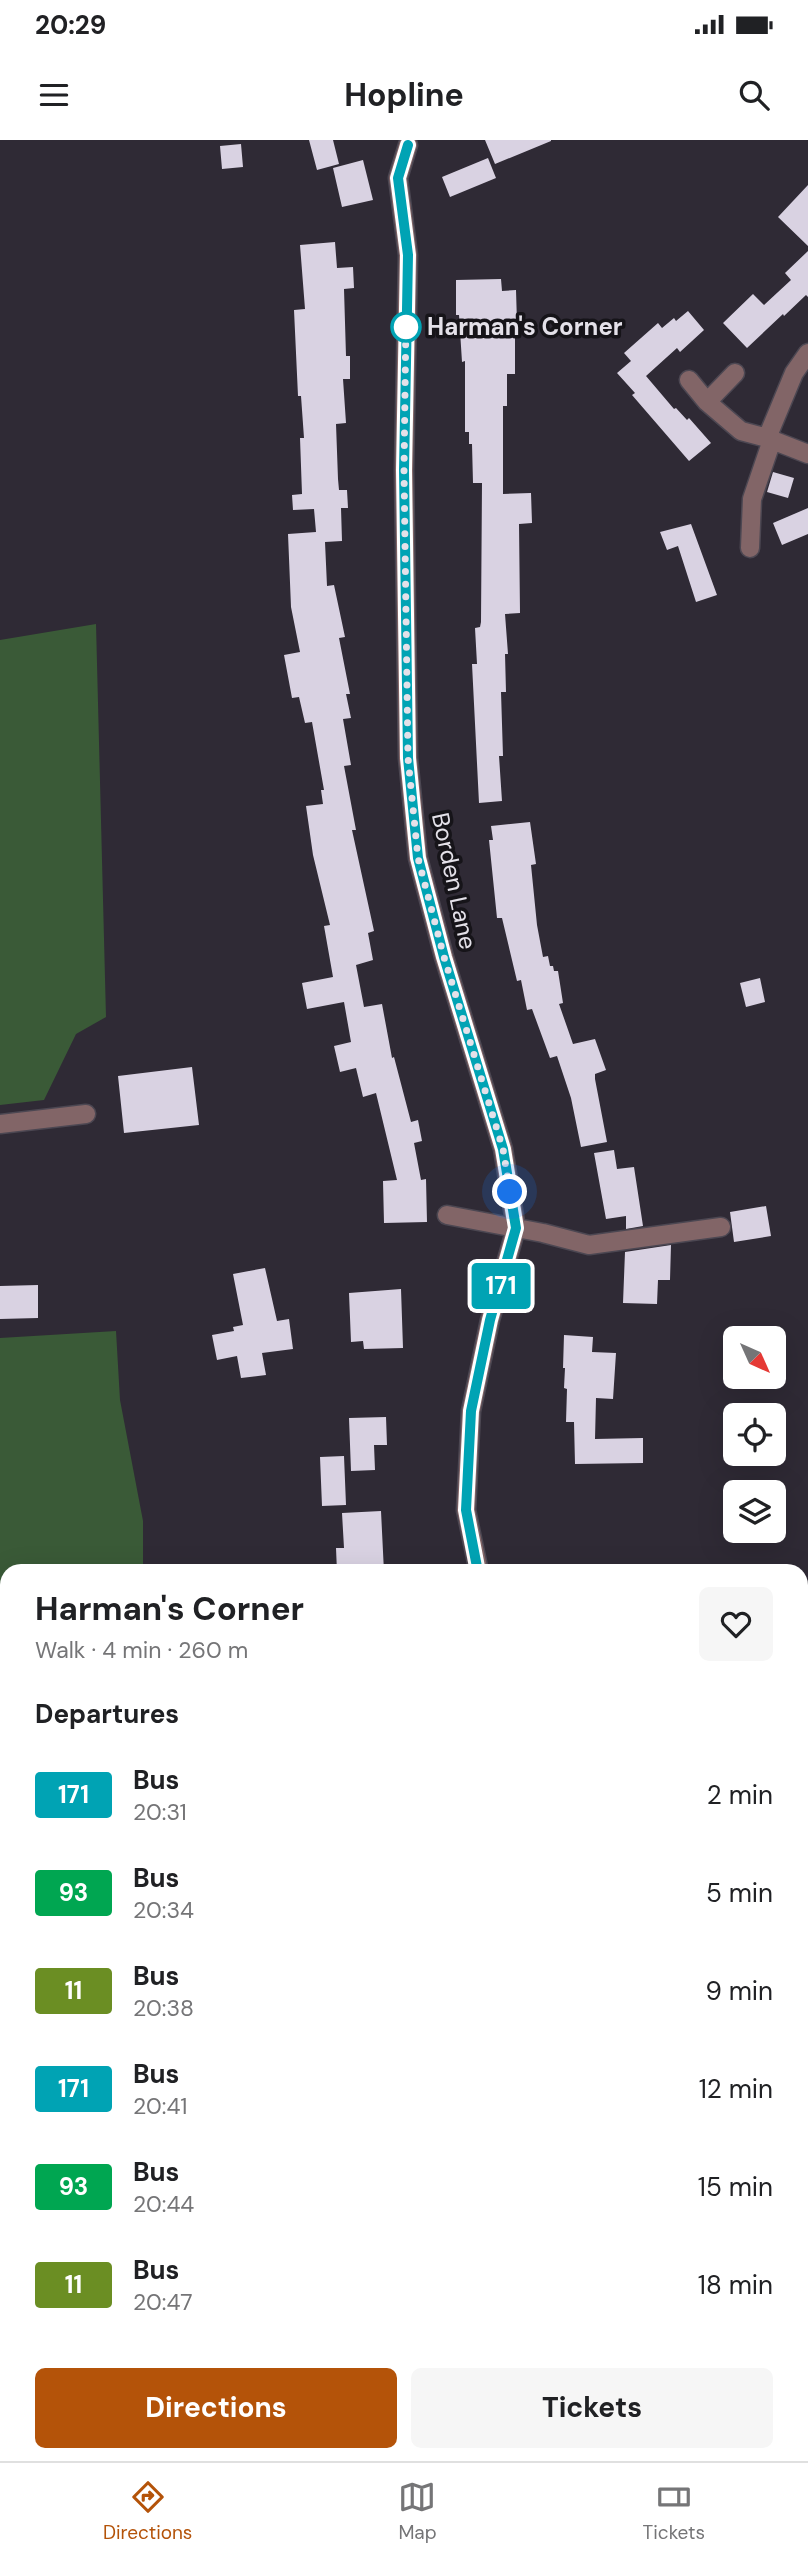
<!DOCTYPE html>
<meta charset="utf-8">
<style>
:root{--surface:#fff;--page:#f6f6f6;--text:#202124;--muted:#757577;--line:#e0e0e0;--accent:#b45309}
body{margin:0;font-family:"DM Sans",sans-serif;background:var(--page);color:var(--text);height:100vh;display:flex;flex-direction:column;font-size:26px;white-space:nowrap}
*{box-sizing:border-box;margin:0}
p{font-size:23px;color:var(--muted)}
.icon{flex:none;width:38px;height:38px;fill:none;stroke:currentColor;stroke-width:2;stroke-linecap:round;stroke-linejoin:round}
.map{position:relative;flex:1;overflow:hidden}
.details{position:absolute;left:0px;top:1424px;width:808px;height:898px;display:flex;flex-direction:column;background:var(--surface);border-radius:21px 21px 0 0;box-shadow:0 7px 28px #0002}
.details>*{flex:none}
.badge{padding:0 14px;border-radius:5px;font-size:24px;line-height:46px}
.needle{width:46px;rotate:135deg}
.buttons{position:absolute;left:723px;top:1186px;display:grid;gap:14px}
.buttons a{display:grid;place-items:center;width:63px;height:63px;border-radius:10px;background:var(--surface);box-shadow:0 7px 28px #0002;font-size:35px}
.you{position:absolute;width:35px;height:35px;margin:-18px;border:5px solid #fff;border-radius:50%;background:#1a73e8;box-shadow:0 0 0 10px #1a73e833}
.map>.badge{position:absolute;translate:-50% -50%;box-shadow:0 0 0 4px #fff}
h2{padding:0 35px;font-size:26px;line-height:63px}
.round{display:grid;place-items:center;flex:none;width:74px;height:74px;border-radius:10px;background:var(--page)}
.headline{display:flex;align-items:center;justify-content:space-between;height:119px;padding:0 35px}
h1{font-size:33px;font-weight:700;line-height:52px}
.primary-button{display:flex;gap:14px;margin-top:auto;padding:14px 35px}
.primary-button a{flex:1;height:80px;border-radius:10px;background:var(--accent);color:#fff;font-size:28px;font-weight:700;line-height:80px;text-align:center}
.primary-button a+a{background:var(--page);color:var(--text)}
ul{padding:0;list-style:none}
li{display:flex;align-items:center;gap:21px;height:98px;padding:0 35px}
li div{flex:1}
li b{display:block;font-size:26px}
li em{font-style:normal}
li .badge{min-width:77px;font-weight:700;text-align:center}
.status{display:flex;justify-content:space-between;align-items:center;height:49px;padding:0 35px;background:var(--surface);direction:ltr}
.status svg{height:19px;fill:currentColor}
header{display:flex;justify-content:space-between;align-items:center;height:91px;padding:0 35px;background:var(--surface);font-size:32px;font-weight:700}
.tabs{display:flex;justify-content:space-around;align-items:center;height:98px;border-top:2px solid var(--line);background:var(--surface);font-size:19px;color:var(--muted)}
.tabs a{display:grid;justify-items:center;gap:4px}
.tabs .selected{color:var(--accent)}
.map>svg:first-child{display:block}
.green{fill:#3a5a37}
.forest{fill:#497245}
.building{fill:#d9d2e2}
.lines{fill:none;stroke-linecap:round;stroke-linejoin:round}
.minor-casing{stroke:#4c4752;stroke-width:21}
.minor{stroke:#826567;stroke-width:18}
.line-casing{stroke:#fff;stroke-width:16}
.line{stroke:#00a3b4;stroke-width:10}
.walk{stroke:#e4e1e9;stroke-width:7;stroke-dasharray:0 12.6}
.stop-dot{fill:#fff;stroke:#00a3b4;stroke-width:3.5}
.labels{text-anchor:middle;stroke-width:7;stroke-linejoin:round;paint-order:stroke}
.stop-label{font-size:24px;font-weight:bold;fill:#e4e1e9;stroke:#161419;text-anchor:start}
.street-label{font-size:24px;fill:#e4e1e9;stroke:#161419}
</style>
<div class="status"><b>20:29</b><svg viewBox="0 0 49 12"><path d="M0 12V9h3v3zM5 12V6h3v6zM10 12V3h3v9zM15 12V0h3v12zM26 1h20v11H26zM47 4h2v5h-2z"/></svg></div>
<header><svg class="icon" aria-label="menu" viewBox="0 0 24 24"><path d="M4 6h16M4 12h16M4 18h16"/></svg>Hopline<svg class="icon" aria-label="search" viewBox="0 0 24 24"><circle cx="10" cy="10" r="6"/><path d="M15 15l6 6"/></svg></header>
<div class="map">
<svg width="808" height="2321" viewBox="0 0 808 2321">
<rect width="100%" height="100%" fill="#2f2a35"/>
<!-- green -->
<path class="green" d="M 96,484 L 106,877 L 76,894 L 44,960 L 0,965 L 0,500 Z
M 116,1191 L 120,1260 L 143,1381 L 143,1431 L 7,1432 L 7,1698 L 0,1699 L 0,1198 Z
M 0,1711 L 7,1711 L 7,2038 L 0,2038 Z
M 0,2057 L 7,2057 L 7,2315 L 124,2315 L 124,2321 L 0,2321 Z"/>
<!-- forest -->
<path class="forest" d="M 808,1544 L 808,2321 L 591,2321 L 591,2315 L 802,2315 L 802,1545 Z"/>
<!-- building -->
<path class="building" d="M 309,0 L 333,0 L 339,24 L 317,30 Z
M 485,0 L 551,0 L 551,1 L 495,24 Z
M 241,4 L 243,27 L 222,29 L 220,6 Z
M 488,18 L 496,38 L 450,57 L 442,37 Z
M 363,20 L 373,60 L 342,67 L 333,28 Z
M 808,45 L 808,106 L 778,77 Z
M 335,102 L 337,128 L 353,127 L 354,148 L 344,149 L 346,216 L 350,216 L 350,239 L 343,239 L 346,283 L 336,284 L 338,339 L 339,350 L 347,350 L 348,368 L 341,368 L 342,401 L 325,402 L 327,446 L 334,445 L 345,497 L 339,498 L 350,554 L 346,554 L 351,578 L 343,579 L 351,625 L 344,626 L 356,690 L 352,690 L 374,791 L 368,793 L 373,820 L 356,825 L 364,867 L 382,864 L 392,918 L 394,917 L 411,982 L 418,980 L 422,1001 L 414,1003 L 421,1040 L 426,1039 L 427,1082 L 384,1083 L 383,1041 L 397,1040 L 376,953 L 363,957 L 356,928 L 340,932 L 334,906 L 351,902 L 344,862 L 307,869 L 302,843 L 333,837 L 324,786 L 330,785 L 313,715 L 306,666 L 323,664 L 321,650 L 324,650 L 312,582 L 305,583 L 299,557 L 292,558 L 284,515 L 300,512 L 291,467 L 288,394 L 316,392 L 314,369 L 293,370 L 292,355 L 302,354 L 300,298 L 304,298 L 301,256 L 298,256 L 294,170 L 305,169 L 300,105 Z
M 808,111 L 808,157 L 806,155 L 784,176 L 783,174 L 747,208 L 723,183 L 753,154 L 764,165 L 791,140 L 785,133 Z
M 501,139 L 502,151 L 516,150 L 517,183 L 515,183 L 515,234 L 507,234 L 507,266 L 503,266 L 503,354 L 531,353 L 532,383 L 519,384 L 520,473 L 505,474 L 508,514 L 505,514 L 506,552 L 501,552 L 503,616 L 499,616 L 502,661 L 479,663 L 472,524 L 477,524 L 475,488 L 480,487 L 481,482 L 482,343 L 473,343 L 472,304 L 469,304 L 469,292 L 465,292 L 465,221 L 462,222 L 459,175 L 456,175 L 456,140 Z
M 688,171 L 704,190 L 680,212 L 677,208 L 646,236 L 674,269 L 676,268 L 687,280 L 689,278 L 711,303 L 689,321 L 632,255 L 635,253 L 617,233 L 631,221 L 624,213 L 658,183 L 662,188 L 674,178 L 676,181 Z
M 773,332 L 794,338 L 788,358 L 767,352 Z
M 808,368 L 808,394 L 782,405 L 773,383 Z
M 691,384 L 717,455 L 696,462 L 678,406 L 667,410 L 660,392 Z
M 530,682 L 536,724 L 531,725 L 537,785 L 543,817 L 548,816 L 550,826 L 553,826 L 554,831 L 558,831 L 563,863 L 559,864 L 573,904 L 595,899 L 606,930 L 595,934 L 595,939 L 607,1002 L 581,1007 L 571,958 L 557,916 L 550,918 L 532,869 L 527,870 L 521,840 L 517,841 L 502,778 L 497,778 L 489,700 L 493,700 L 491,686 Z
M 760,838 L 765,862 L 746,867 L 740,843 Z
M 192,927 L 199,985 L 124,993 L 118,936 Z
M 614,1010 L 617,1029 L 634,1027 L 643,1086 L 626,1089 L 626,1076 L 606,1079 L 594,1013 Z
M 766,1066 L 771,1096 L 734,1102 L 730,1072 Z
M 671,1105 L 670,1140 L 658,1140 L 657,1164 L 623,1163 L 625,1112 Z
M 265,1128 L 277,1181 L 289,1179 L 293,1209 L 262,1213 L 266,1235 L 241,1238 L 237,1216 L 217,1220 L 212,1195 L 234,1191 L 233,1187 L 243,1185 L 233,1134 Z
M 38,1145 L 38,1178 L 0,1179 L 0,1146 Z
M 401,1149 L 403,1208 L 364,1209 L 363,1201 L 351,1202 L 349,1153 Z
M 564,1195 L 593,1197 L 592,1212 L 616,1213 L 613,1259 L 596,1258 L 595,1299 L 643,1298 L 643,1323 L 575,1324 L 574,1282 L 566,1282 L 567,1249 L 564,1248 L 565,1228 L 563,1228 Z
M 386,1277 L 387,1305 L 374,1305 L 375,1330 L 351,1331 L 349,1278 Z
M 344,1316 L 346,1365 L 322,1366 L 320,1317 Z
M 381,1371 L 384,1432 L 337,1432 L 336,1408 L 344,1408 L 342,1373 Z"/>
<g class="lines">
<defs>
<path id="minor" d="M 408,5 L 398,38 L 408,115 L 404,330 L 408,618 L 418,718 L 444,817 L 503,1009 L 516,1088 L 490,1180 L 471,1271 L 466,1370 L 479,1432
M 689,240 L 707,262 L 741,291 L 767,298 L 808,314
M 707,262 L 735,233
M 767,298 L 794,233 L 808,213
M 750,408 L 752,359 L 772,300
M 0,984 L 86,974
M 447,1075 L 543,1093 L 589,1105 L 721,1087
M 0,2047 L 7,2047
M 571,2315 L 571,2321"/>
</defs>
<!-- minor casing -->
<use href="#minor" class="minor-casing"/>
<!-- minor -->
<use href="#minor" class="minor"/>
</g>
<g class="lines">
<defs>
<path id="line" d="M 408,5 L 398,38 L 408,115 L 404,330 L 408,618 L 418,718 L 444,817 L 503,1009 L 516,1088 L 490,1180 L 471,1271 L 466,1370 L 478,1432"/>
</defs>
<!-- line casing -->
<use href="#line" class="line-casing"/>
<!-- line -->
<use href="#line" class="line"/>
<!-- walk -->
<path class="walk" d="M 406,187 L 406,177 L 404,330 L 408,618 L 418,718 L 444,817 L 503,1009 L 510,1052"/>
</g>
<!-- markers -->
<circle class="stop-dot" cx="406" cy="187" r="14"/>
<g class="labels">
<!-- stop labels -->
<g class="stop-label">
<text x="427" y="195">Harman's Corner</text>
</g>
<!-- street labels -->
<g class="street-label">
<text transform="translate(454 741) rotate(78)" y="8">Borden Lane</text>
</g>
</g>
</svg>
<div class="buttons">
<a><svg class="needle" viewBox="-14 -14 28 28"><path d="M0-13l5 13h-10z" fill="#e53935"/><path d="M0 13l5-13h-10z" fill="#757577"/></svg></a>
<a><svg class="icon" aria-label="locate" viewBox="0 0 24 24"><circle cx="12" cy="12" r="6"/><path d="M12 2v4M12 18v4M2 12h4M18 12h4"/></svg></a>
<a><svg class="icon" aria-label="layers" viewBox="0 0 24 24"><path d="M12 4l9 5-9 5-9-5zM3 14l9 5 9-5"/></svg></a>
</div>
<div class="you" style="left:510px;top:1052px"></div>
<b class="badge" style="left:501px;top:1146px;background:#00a3b4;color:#fff">171</b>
<section class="details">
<div class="headline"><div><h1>Harman's Corner</h1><p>Walk · 4 min · 260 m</p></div><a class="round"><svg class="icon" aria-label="heart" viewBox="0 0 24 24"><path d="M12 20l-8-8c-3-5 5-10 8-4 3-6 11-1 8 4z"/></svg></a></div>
<h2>Departures</h2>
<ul>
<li><span class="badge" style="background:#00a3b4;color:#fff">171</span><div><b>Bus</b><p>20:31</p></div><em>2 min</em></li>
<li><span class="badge" style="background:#00a651;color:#fff">93</span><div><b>Bus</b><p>20:34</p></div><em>5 min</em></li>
<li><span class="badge" style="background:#6b8e23;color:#fff">11</span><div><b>Bus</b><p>20:38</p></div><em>9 min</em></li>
<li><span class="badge" style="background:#00a3b4;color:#fff">171</span><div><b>Bus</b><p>20:41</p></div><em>12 min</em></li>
<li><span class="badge" style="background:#00a651;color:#fff">93</span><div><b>Bus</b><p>20:44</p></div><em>15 min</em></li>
<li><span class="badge" style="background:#6b8e23;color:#fff">11</span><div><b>Bus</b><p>20:47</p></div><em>18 min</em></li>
</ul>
<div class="primary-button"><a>Directions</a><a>Tickets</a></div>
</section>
</div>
<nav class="tabs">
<a class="selected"><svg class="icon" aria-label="directions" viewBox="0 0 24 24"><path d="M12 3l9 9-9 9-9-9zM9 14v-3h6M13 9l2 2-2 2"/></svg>Directions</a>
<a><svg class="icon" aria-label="map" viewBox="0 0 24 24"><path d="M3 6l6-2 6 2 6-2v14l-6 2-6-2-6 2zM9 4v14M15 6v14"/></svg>Map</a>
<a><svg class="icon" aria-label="tickets" viewBox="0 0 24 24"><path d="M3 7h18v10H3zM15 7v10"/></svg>Tickets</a>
</nav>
